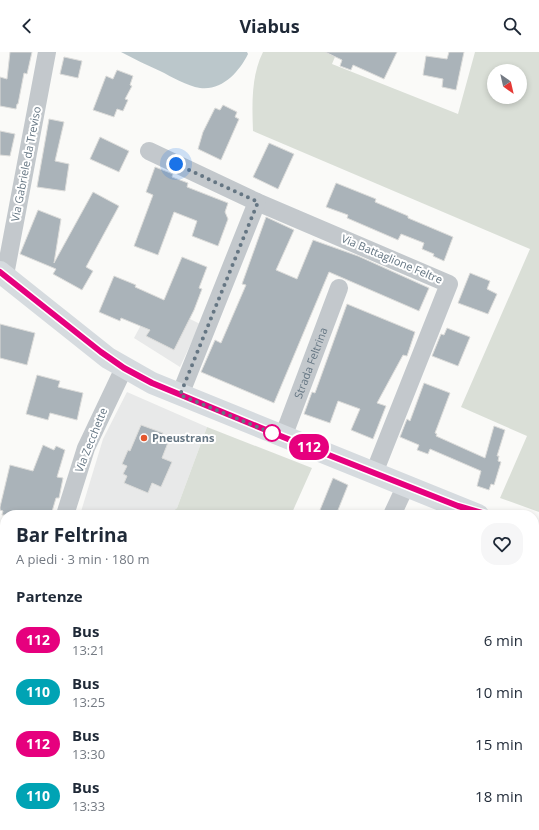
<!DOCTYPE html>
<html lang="it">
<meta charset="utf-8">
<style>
:root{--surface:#fff;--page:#f6f6f7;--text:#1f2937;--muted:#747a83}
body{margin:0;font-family:"Open Sans",sans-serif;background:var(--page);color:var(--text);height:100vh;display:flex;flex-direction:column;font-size:15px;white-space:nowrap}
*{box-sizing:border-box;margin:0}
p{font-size:13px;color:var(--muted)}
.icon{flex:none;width:22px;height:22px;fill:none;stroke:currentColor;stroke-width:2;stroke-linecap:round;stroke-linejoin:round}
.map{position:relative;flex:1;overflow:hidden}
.sheet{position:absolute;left:0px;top:458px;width:539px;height:320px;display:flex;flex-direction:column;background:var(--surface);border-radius:16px 16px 0 0;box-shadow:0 2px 6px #0003}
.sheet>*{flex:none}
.badge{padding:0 8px;border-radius:13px;font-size:14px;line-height:26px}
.needle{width:26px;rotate:146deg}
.fabs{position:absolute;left:487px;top:12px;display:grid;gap:8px}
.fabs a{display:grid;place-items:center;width:40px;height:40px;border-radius:50%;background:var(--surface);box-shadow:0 2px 6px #0003;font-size:20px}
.you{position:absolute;width:20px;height:20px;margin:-10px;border:3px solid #fff;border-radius:50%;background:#1a73e8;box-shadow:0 0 0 6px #1a73e833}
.map>.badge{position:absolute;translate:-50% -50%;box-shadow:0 0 0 2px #fff}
h2{padding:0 16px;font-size:15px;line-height:36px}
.round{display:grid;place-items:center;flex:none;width:42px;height:42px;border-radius:16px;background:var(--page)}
.headline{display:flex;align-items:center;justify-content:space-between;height:68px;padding:0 16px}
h1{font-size:19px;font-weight:700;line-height:30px}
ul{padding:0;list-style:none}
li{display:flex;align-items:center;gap:12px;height:52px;padding:0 16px}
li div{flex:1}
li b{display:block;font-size:15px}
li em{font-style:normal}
li .badge{min-width:44px;font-weight:700;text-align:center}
header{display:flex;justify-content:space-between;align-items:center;height:52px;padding:0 16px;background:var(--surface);font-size:18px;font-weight:700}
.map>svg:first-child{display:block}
.built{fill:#e8e9e9}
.green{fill:#dadfd7;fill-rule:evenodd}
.water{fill:#bbc7cb}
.building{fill:#aab3b9;stroke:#dcdcda}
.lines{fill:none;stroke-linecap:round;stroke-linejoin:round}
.minor{stroke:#c3c8cc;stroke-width:18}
.major{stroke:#d6dbdf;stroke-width:22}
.line-casing{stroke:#fff;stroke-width:9}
.line{stroke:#e6007e;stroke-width:6}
.walk{stroke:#657683;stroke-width:4;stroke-dasharray:0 7.2}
.stop-dot{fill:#fff;stroke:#e6007e;stroke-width:2}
.poi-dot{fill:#e4572e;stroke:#fff;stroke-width:1.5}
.labels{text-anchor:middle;stroke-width:4;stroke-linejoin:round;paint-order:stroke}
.street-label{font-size:11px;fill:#657683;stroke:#fff}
.poi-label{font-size:11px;font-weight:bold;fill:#657683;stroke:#fff;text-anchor:start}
</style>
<header><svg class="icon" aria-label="back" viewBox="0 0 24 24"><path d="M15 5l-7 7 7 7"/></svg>Viabus<svg class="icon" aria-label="search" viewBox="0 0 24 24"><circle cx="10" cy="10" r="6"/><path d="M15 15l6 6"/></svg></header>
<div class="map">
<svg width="539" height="778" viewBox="0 0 539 778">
<rect width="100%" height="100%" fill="#fafaf8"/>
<!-- built -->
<path class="built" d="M 154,249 L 200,272 L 180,315 L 134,286 Z
M 127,340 L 207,375 L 177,456 L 168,463 L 80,463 L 103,387 Z"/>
<!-- green -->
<path class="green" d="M 263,0 L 337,0 L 332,12 L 458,62 L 475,0 L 539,0 L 539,460 L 500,446 L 527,384 L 461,355 L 530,197 L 253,79 C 252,53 251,24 263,0 ZM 494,19 L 520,19 L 520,45 L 494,45 Z
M 207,375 L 312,416 L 291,463 L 168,463 L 177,456 Z
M 534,526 L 539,528 L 539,662 L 534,672 Z
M 539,665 L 539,711 L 534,708 L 534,675 Z"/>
<!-- water -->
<path class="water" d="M 121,0 L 247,0 L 248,2 C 239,20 222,39 200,36 C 187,34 172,25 160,19 C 147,13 134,7 121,0 Z"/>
<!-- building -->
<path class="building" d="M 10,0 L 32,0 L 27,22 L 24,21 L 18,52 L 17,52 L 16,57 L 0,54 L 0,25 L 7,27 Z
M 325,0 L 397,0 L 384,27 L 353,13 L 351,18 L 340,14 L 342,8 Z
M 449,0 L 464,0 L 456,38 L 442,35 L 443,27 L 423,23 L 426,4 L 447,7 Z
M 64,5 L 82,9 L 78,26 L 60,22 Z
M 117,18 L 133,24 L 130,33 L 132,34 L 125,47 L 128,48 L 123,59 L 117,57 L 114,65 L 93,58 L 106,24 L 113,27 Z
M 223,53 L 237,60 L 235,65 L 239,67 L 221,108 L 198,97 L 203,80 L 215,56 L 220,58 Z
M 49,67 L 64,70 L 55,109 L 69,112 L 65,139 L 37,135 Z
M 0,79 L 15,82 L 10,104 L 0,103 Z
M 100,85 L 129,99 L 119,120 L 90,107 Z
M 269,91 L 294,102 L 278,137 L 253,125 Z
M 155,115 L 173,122 L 172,125 L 188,131 L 187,135 L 228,151 L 225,160 L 228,167 L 218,194 L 192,184 L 197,169 L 174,160 L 158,203 L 134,194 L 153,143 L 146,140 Z
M 336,131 L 376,147 L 375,150 L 408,164 L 408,166 L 453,185 L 444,209 L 433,204 L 434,202 L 422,197 L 424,191 L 401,182 L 398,188 L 347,166 L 348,163 L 326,155 Z
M 93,140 L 119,154 L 86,215 L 93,219 L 82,238 L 53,222 L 56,217 L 20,202 L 38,158 L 61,167 L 54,211 Z
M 266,165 L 294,178 L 276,218 L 297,227 L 313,188 L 358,204 L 429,236 L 419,259 L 329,220 L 274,351 L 201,320 L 215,288 L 221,291 L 246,233 L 242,232 Z
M 182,205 L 207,215 L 199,236 L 202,237 L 194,258 L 174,298 L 146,284 L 150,278 L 121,266 L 120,269 L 99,260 L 114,224 L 136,233 L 135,235 L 164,248 Z
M 470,221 L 490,229 L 487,237 L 497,242 L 488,262 L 458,251 Z
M 347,252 L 415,280 L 407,304 L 403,303 L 377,351 L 386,354 L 373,387 L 351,378 L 360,357 L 338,349 L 330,371 L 304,362 L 312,340 L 315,341 Z
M 0,272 L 35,281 L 27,313 L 0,306 Z
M 447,276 L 470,285 L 458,314 L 432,304 L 441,282 L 444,283 Z
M 37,323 L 60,329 L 58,335 L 83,341 L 77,368 L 50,361 L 48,368 L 26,362 Z
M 424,331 L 450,341 L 435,381 L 437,382 L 436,384 L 485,406 L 494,374 L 505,378 L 497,404 L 499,404 L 498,409 L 501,410 L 494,433 L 491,432 L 489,438 L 477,434 L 481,419 L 430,397 L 428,402 L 417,398 L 419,393 L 400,385 L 407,367 L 410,369 Z
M 141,373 L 163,381 L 162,385 L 169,388 L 162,406 L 172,410 L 161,435 L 152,431 L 148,441 L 124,431 L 127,424 L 123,422 L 127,414 L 122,412 L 128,398 L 130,399 Z
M 43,393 L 54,398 L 56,394 L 65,398 L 57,425 L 63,426 L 59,446 L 56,446 L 51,463 L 2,463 L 3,459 L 0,458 L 0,455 L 10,413 L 33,419 Z
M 333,426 L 348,433 L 336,463 L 318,463 Z"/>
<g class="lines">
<!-- minor -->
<g class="minor">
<path d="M 149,99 L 257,150 L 449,232 L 374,421"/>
<path d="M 5,223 L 47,0"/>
<path d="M 180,343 L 257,150"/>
<path id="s1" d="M 283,385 L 339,236"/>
<path d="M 65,463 L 86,396 L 124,316"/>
<path d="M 392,463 L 406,433"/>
<path d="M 0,495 L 5,496"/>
<path d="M 0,609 L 5,604"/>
<path d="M 0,640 L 5,641"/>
<path d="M 240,778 L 242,773"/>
</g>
<!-- major -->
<path class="major" d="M 0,220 L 108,306 L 152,331 L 478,463
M 534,489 L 539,491"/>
</g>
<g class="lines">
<defs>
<path id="line" d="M 0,220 L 101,300 L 124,316 L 152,331 L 283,385 L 458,454 L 489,463"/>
</defs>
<!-- line casing -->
<use href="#line" class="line-casing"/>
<!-- line -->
<use href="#line" class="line"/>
<!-- walk -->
<path class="walk" d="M 176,112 L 258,150 L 180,343 L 272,381"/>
</g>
<!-- markers -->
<circle class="stop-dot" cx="272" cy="381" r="8"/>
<circle class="poi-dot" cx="144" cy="386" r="4"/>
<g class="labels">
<!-- street labels -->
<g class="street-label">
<text transform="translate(26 112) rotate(-79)" y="4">Via Gabriele da Treviso</text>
<text transform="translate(392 207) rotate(23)" y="4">Via Battaglione Feltre</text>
<text dy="4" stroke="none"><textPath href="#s1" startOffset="79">Strada Feltrina</textPath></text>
<text transform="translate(91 388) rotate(-68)" y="4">Via Zecchette</text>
</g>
<!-- poi labels -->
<g class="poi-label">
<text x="152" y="390">Pneustrans</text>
</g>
</g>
</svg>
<div class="fabs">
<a><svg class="needle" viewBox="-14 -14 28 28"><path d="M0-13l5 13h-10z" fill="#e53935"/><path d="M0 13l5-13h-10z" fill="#747a83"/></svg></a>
</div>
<div class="you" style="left:176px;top:112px"></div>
<b class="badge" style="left:309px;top:395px;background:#e6007e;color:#fff">112</b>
<section class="sheet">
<div class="headline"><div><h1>Bar Feltrina</h1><p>A piedi · 3 min · 180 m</p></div><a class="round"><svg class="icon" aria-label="heart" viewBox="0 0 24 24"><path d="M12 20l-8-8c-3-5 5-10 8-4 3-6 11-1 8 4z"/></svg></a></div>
<h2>Partenze</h2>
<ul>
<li><span class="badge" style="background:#e6007e;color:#fff">112</span><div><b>Bus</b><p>13:21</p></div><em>6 min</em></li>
<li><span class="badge" style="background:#00a3b4;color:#fff">110</span><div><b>Bus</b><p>13:25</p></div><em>10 min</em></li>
<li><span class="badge" style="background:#e6007e;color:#fff">112</span><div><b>Bus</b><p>13:30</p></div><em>15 min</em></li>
<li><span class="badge" style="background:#00a3b4;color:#fff">110</span><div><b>Bus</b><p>13:33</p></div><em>18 min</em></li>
</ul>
</section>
</div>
